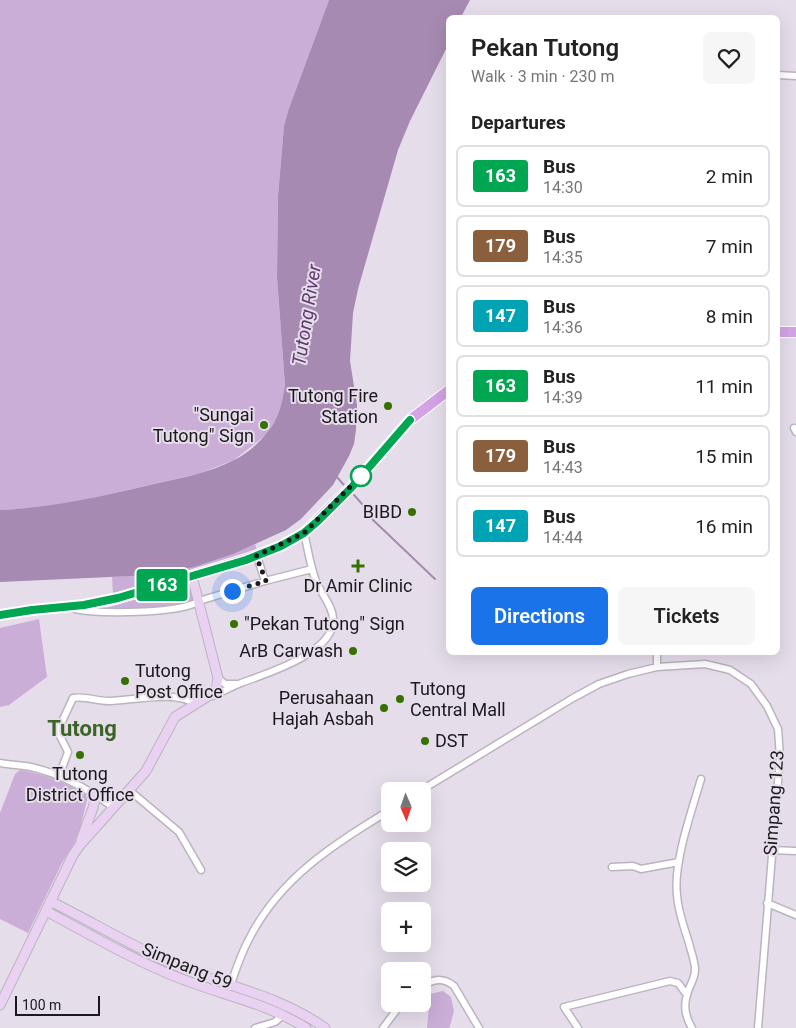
<!DOCTYPE html>
<meta charset="utf-8">
<style>
:root{--surface:#fff;--page:#f6f6f6;--text:#222;--muted:#767676;--line:#e0e0e0;--accent:#1a73e8}
body{margin:0;font-family:Roboto,sans-serif;background:var(--page);color:var(--text);height:100vh;display:flex;flex-direction:column;font-size:19px;white-space:nowrap}
*{box-sizing:border-box;margin:0}
p{font-size:16px;color:var(--muted)}
.icon{flex:none;width:28px;height:28px;fill:none;stroke:currentColor;stroke-width:2;stroke-linecap:round;stroke-linejoin:round}
.map{position:relative;flex:1;overflow:hidden}
.panel{position:absolute;left:446px;top:15px;width:334px;height:640px;display:flex;flex-direction:column;background:var(--surface);border-radius:8px;box-shadow:0 5px 20px #0002}
.panel>*{flex:none}
.badge{padding:0 10px;border-radius:4px;font-size:18px;line-height:32px}
.needle{width:32px;rotate:178deg}
.fabs{position:absolute;left:381px;top:782px;display:grid;gap:10px}
.fabs a{display:grid;place-items:center;width:50px;height:50px;border-radius:8px;background:var(--surface);box-shadow:0 5px 20px #0002;font-size:25px}
.scale{position:absolute;left:15px;bottom:12px;width:85px;box-sizing:border-box;padding-left:5px;border:2px solid #1c191d;border-top:0;font-size:14px;line-height:18px;white-space:nowrap;color:#1c191d;-webkit-text-stroke:4px #e6ddeb;paint-order:stroke}
.you{position:absolute;width:25px;height:25px;margin:-12px;border:4px solid #fff;border-radius:50%;background:#1a73e8;box-shadow:0 0 0 8px #1a73e833}
.map>.badge{position:absolute;translate:-50% -50%;box-shadow:0 0 0 2px #fff}
h2{padding:0 25px;font-size:19px;line-height:45px}
.round{display:grid;place-items:center;flex:none;width:52px;height:52px;border-radius:8px;background:var(--page)}
.overview{display:flex;align-items:center;justify-content:space-between;height:85px;padding:0 25px}
h1{font-size:24px;font-weight:600;line-height:38px}
.action{display:flex;gap:10px;margin-top:auto;padding:10px 25px}
.action a{flex:1;height:58px;border-radius:8px;background:var(--accent);color:#fff;font-size:20px;font-weight:600;line-height:58px;text-align:center}
.action a+a{background:var(--page);color:var(--text)}
ul{padding:0;list-style:none}
li{display:flex;align-items:center;gap:15px;height:62px;margin:0 10px 8px;padding:0 15px;border:2px solid var(--line);border-radius:8px}
li div{flex:1}
li b{display:block;font-size:19px}
li em{font-style:normal}
li .badge{min-width:55px;font-weight:700;text-align:center}
.map>svg:first-child{display:block}
.green{fill:#cbaed7}
.water{fill:#a68ab2}
.lines{fill:none;stroke-linecap:round;stroke-linejoin:round}
.stream{stroke:#a68ab2;stroke-width:2}
.street-casing{stroke:#bcb3c0;stroke-width:9}
.secondary-casing{stroke:#bcb3c0;stroke-width:11}
.primary-casing{stroke:#fff;stroke-width:12}
.street{stroke:#fff;stroke-width:6}
.secondary{stroke:#e9d1f2;stroke-width:9}
.primary{stroke:#d3a3e6;stroke-width:10}
.line-casing{stroke:#fff;stroke-width:11}
.line{stroke:#00a651;stroke-width:8}
.walk{stroke:#1c191d;stroke-width:5;stroke-dasharray:0 9}
.poi-dot{fill:#367000;stroke:#e6ddeb;stroke-width:2}
.stop-dot{fill:#fff;stroke:#00a651;stroke-width:2.5}
.labels{text-anchor:middle;stroke-width:4;stroke-linejoin:round;paint-order:stroke}
.poi-label{font-size:18px;fill:#1c191d;stroke:#e6ddeb;text-anchor:end}
.street-label{font-size:18px;fill:#1c191d;stroke:#e6ddeb}
.water-label{font-size:19px;font-style:italic;fill:#613b70;stroke:#e6ddeb}
.district-label{font-size:22px;font-weight:bold;fill:#3d6427;stroke:#e6ddeb}
</style>
<div class="map">
<svg width="796" height="1028" viewBox="0 0 796 1028">
<rect width="100%" height="100%" fill="#e6ddeb"/>
<!-- green -->
<path class="green" d="M 0,0 L 329,0 L 288,111 L 284,126 L 278,196 L 277,277 L 285,385 L 282,403 L 277,418 L 267,434 L 234,460 L 201,473 L 80,501 L 34,508 L 0,510 Z
M 255,544 L 258,553 L 113,596 L 112,577 C 163,575 209,565 255,544 Z
M 193,583 L 198,602 L 146,610 L 106,608 Z
M 39,619 L 47,677 L 9,705 L 0,707 L 0,628 Z
M 20,770 C 46,774 66,783 88,796 L 78,837 L 62,863 L 28,933 L 0,919 L 0,813 L 15,774 Z
M 443,991 L 451,997 L 454,1011 L 450,1026 L 449,1028 L 427,1028 L 430,994 Z"/>
<!-- water -->
<path class="water" d="M 329,0 L 470,0 L 461,17 L 449,18 L 449,43 L 410,121 L 398,150 L 358,289 L 353,313 L 350,361 L 357,405 L 356,430 L 354,444 L 349,456 L 333,485 L 301,519 L 286,530 L 233,554 L 194,567 L 162,573 L 132,576 L 0,582 L 0,510 C 52,508 103,496 154,484 C 180,478 209,473 234,460 C 245,455 258,444 266,434 C 279,420 282,403 285,385 L 277,277 L 278,196 L 284,126 L 288,111 Z"/>
<g class="lines">
<!-- stream -->
<path class="stream" d="M 335,475 L 344,485
M 354,495 L 371,514 L 372,519 L 435,579"/>
<defs>
<path id="street" d="M 778,75 L 796,76
M 794,428 L 796,432
M 257,556 L 265,581
M 75,609 C 99,614 180,614 199,601 L 265,581 L 312,569
M 657,652 L 657,667
M 218,678 L 225,684 L 236,684
M 213,696 C 222,692 231,687 241,683 C 265,674 335,653 333,619 C 333,606 321,594 316,581 C 310,566 308,549 304,533
M 0,763 C 10,765 21,765 31,767 C 62,774 88,789 113,807
M 59,776 L 68,752 L 59,734 L 59,728 L 73,698 C 85,696 97,701 108,701 C 129,701 180,689 195,705
M 129,790 L 179,832 L 201,870
M 420,791 L 573,698 L 599,684 L 628,674 L 657,667 L 705,664 L 730,670 L 751,684 L 767,706 L 778,729 L 780,757 L 758,1028
M 771,850 L 796,851
M 612,867 L 633,866 L 641,869 L 679,862
M 767,903 L 796,915
M 422,986 C 434,979 443,977 454,986 L 479,1028
M 230,987 C 235,972 240,956 248,941 C 279,878 333,845 390,810
M 255,1028 L 275,1022 L 283,1015
M 383,1028 L 401,1004
M 578,1028 L 564,1007 L 670,981 L 678,983 L 687,995
M 692,1028 C 686,1018 683,1007 687,995 C 689,986 695,979 695,970 C 695,961 691,952 689,943 C 684,927 678,912 677,895 C 673,863 692,810 701,779"/>
<path id="secondary" d="M 81,840 L 93,808 L 96,794
M 50,901 C 94,923 137,949 182,968 C 232,988 280,996 325,1028
M 46,911 C 89,934 133,960 179,978 C 222,995 267,1003 306,1028
M 0,1005 L 73,855 L 80,845 L 146,771 L 175,717 L 216,691 L 218,678 L 192,576"/>
<path id="primary" d="M 778,332 L 796,332
M 0,615 L 32,610 L 84,605 L 118,598 L 246,559 L 281,546 L 304,533 L 353,485 L 410,420 L 449,390"/>
</defs>
<!-- street casing -->
<use href="#street" class="street-casing"/>
<!-- secondary casing -->
<use href="#secondary" class="secondary-casing"/>
<!-- primary casing -->
<use href="#primary" class="primary-casing"/>
<!-- street -->
<use href="#street" class="street"/>
<!-- secondary -->
<use href="#secondary" class="secondary"/>
<!-- primary -->
<use href="#primary" class="primary"/>
</g>
<g class="lines">
<defs>
<path id="line" d="M 0,615 L 32,610 L 84,605 L 118,598 L 246,560 L 281,546 L 304,533 L 319,520 L 351,488 L 410,420"/>
</defs>
<!-- line casing -->
<use href="#line" class="line-casing"/>
<!-- line -->
<use href="#line" class="line"/>
<!-- walk -->
<path class="walk" d="M 232,591 L 266,581 L 256,556 L 304,533 L 361,476"/>
</g>
<!-- markers -->
<g class="poi-dot">
<circle cx="388" cy="406" r="5"/>
<circle cx="264" cy="425" r="5"/>
<circle cx="412" cy="512" r="5"/>
<path d="M355.5 558.5h5v5h5v5h-5v5h-5v-5h-5v-5h5z"/>
<circle cx="234" cy="624" r="5"/>
<circle cx="353" cy="651" r="5"/>
<circle cx="125" cy="681" r="5"/>
<circle cx="400" cy="699" r="5"/>
<circle cx="384" cy="708" r="5"/>
<circle cx="425" cy="741" r="5"/>
<circle cx="80" cy="755" r="5"/>
</g>
<circle class="stop-dot" cx="361" cy="476" r="10"/>
<g class="labels">
<!-- poi labels -->
<g class="poi-label">
<text x="378" y="402">Tutong Fire<tspan x="378" dy="21">Station</tspan></text>
<text x="254" y="421">"Sungai<tspan x="254" dy="21">Tutong" Sign</tspan></text>
<text x="402" y="518">BIBD</text>
<text x="358" y="592" text-anchor="middle">Dr Amir Clinic</text>
<text x="244" y="630" text-anchor="start">"Pekan Tutong" Sign</text>
<text x="343" y="657">ArB Carwash</text>
<text x="135" y="677" text-anchor="start">Tutong<tspan x="135" dy="21">Post Office</tspan></text>
<text x="410" y="695" text-anchor="start">Tutong<tspan x="410" dy="21">Central Mall</tspan></text>
<text x="374" y="704">Perusahaan<tspan x="374" dy="21">Hajah Asbah</tspan></text>
<text x="435" y="747" text-anchor="start">DST</text>
<text x="80" y="780" text-anchor="middle">Tutong<tspan x="80" dy="21">District Office</tspan></text>
</g>
<!-- street labels -->
<g class="street-label">
<text transform="translate(774 803) rotate(-86)" y="6">Simpang 123</text>
<text transform="translate(187 966) rotate(22)" y="6">Simpang 59</text>
</g>
<!-- water labels -->
<g class="water-label">
<text transform="translate(306 315) rotate(-81)" y="7">Tutong River</text>
</g>
<!-- district labels -->
<g class="district-label">
<text x="82" y="736">Tutong</text>
</g>
</g>
</svg>
<div class="fabs">
<a><svg class="needle" viewBox="-14 -14 28 28"><path d="M0-13l5 13h-10z" fill="#e53935"/><path d="M0 13l5-13h-10z" fill="#767676"/></svg></a>
<a><svg class="icon" aria-label="layers" viewBox="0 0 24 24"><path d="M12 4l9 5-9 5-9-5zM3 14l9 5 9-5"/></svg></a>
<a>+</a>
<a>−</a>
</div>
<div class="scale">100 m</div>
<div class="you" style="left:232px;top:591px"></div>
<b class="badge" style="left:162px;top:585px;background:#00a651;color:#fff">163</b>
<section class="panel">
<div class="overview"><div><h1>Pekan Tutong</h1><p>Walk · 3 min · 230 m</p></div><a class="round"><svg class="icon" aria-label="heart" viewBox="0 0 24 24"><path d="M12 20l-8-8c-3-5 5-10 8-4 3-6 11-1 8 4z"/></svg></a></div>
<h2>Departures</h2>
<ul>
<li><span class="badge" style="background:#00a651;color:#fff">163</span><div><b>Bus</b><p>14:30</p></div><em>2 min</em></li>
<li><span class="badge" style="background:#8b5e3c;color:#fff">179</span><div><b>Bus</b><p>14:35</p></div><em>7 min</em></li>
<li><span class="badge" style="background:#00a3b4;color:#fff">147</span><div><b>Bus</b><p>14:36</p></div><em>8 min</em></li>
<li><span class="badge" style="background:#00a651;color:#fff">163</span><div><b>Bus</b><p>14:39</p></div><em>11 min</em></li>
<li><span class="badge" style="background:#8b5e3c;color:#fff">179</span><div><b>Bus</b><p>14:43</p></div><em>15 min</em></li>
<li><span class="badge" style="background:#00a3b4;color:#fff">147</span><div><b>Bus</b><p>14:44</p></div><em>16 min</em></li>
</ul>
<div class="action"><a>Directions</a><a>Tickets</a></div>
</section>
</div>
